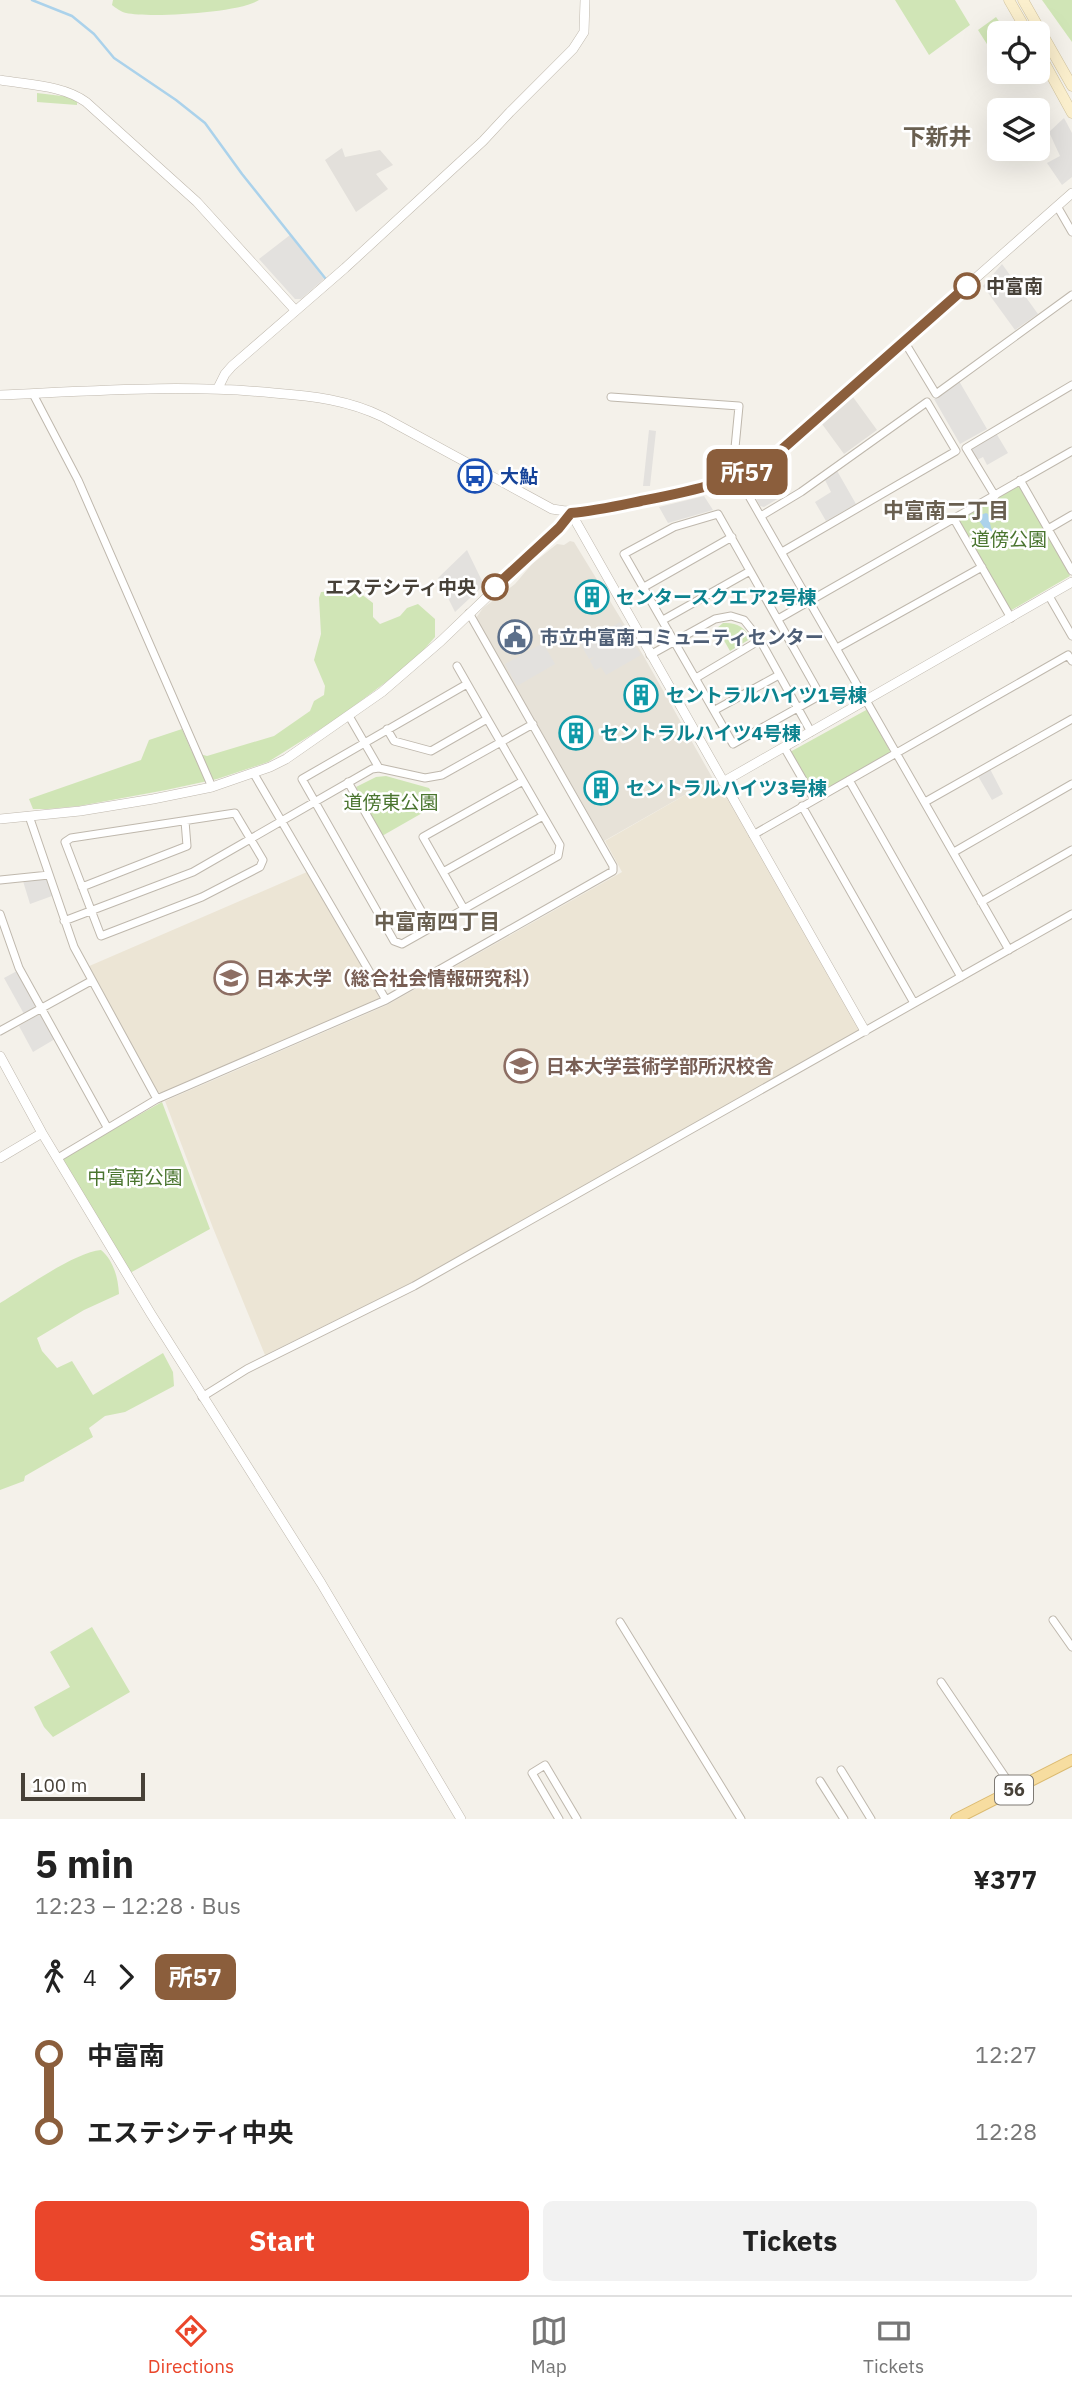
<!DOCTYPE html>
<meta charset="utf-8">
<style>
:root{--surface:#fff;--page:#f2f2f2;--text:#222;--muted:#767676;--line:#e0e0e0;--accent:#ea462b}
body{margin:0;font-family:"IBM Plex Sans","Noto Sans JP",sans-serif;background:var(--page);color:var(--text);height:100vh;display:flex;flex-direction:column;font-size:26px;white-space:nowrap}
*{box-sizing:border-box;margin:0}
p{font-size:23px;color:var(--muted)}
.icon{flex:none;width:38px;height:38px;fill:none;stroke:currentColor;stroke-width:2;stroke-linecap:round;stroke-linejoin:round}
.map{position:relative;height:1819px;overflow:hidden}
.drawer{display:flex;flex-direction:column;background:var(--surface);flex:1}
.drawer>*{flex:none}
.badge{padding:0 14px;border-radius:10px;font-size:24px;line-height:46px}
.controls{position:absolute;left:987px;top:21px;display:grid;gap:14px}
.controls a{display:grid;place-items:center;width:63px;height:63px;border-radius:10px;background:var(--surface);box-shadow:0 7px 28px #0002;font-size:35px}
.scale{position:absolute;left:21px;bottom:18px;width:124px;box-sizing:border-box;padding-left:7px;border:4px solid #474138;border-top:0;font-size:19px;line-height:24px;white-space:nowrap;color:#474138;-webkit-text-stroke:5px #fff;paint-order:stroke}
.map>.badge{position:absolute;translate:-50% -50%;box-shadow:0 0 0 4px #fff}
.legs{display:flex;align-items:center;gap:10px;height:77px;padding:0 35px;font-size:23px}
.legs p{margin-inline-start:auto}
.head{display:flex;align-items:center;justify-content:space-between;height:119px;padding:0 35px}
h1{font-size:38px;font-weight:800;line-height:52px}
.cta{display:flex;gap:14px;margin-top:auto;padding:14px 35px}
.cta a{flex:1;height:80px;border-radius:10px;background:var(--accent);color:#fff;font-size:28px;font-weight:800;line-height:80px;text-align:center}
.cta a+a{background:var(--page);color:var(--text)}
ul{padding:0 35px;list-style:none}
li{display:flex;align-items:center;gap:24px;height:77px;font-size:26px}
li i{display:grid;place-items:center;width:10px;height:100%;margin:0 9px;background:currentColor}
li i::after{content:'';width:18px;height:18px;margin:-9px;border:5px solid;border-radius:50%;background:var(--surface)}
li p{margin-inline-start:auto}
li:first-child i{background:linear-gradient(#0000 50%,currentColor 0)}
li:last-child i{background:linear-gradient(currentColor 50%,#0000 0)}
.menu{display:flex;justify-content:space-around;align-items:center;height:98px;border-top:2px solid var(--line);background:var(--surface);font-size:19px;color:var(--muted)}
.menu a{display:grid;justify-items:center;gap:4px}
.menu .current{color:var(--accent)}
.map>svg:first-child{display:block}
.residential{fill:#e7e2d8}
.industrial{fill:#e3e0db}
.education{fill:#ece5d5}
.green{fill:#d0e5b6}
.parking{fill:#e3e1de}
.water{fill:#abd2eb}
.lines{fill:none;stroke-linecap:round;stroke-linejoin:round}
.stream{stroke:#abd2eb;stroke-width:2.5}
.minor-casing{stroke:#bfb8ad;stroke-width:9}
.tertiary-casing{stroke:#bfb8ad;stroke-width:10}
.secondary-casing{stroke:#d0c29d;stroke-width:11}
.primary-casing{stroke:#dbba70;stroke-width:12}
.minor{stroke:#fff;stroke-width:7}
.tertiary{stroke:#fff;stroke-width:9}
.secondary{stroke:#fbefcd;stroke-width:10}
.primary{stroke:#f7dda0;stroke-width:10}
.line-1-casing{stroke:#fff;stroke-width:16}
.line-1{stroke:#8b5e3c;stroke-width:10}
.stop-1-dot{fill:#fff;stroke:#8b5e3c;stroke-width:3.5}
.labels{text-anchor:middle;stroke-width:5;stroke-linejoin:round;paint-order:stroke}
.shield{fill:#fff;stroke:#7e7a74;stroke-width:2}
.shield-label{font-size:18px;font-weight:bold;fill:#474138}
.stop-label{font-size:19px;font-weight:bold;fill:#474138;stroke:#fff;text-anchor:start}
.transit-label{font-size:19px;font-weight:bold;fill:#164399;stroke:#fff;text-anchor:start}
.park-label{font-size:19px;fill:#4a752f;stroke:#fff}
.culture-label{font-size:19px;font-weight:bold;fill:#0d838f;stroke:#fff;text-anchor:start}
.service-label{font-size:19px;font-weight:bold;fill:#4e5e75;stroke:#fff;text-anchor:start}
.education-label{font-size:19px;font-weight:bold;fill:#785e54;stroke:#fff;text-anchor:start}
.neighbourhood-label{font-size:21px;font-weight:bold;fill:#695f50;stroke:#fff}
.quarter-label{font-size:23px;font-weight:bold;fill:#695f50;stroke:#fff}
</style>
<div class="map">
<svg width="1072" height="1819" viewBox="0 0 1072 1819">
<rect width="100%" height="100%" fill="#f4f1ea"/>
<!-- residential -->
<path class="residential" d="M 570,541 L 574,542 L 643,655 L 713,779 L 604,841 L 476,618 L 483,608 L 515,584 L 532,564 L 557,544 L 564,545 Z"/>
<!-- industrial -->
<path class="industrial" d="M 342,148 L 345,157 L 380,150 L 393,165 L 376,174 L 388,189 L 356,212 L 325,160 Z
M 853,397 L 877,430 L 844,454 L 822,424 Z"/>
<!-- education -->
<path class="education" d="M 713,779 L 721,792 L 725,793 L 860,1031 L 417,1280 L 265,1355 L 213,1228 L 165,1101 L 387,1005 L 622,872 L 605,841 Z
M 307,872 L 379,997 L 378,1001 L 161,1093 L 158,1092 L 87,967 Z"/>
<!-- green -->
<path class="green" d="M 113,0 L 259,0 C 240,13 150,18 126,13 C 121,12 116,8 112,5 Z
M 895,0 L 955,0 L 970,25 L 929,55 Z
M 1042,0 L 1072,0 L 1072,42 Z
M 996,17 L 1007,33 L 999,33 L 999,63 L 978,30 Z
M 37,93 L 70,97 L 77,102 L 77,105 L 37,102 Z
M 1017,487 L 1021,487 L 1070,576 L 1010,611 L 960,523 L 960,519 Z
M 356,590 L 373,603 L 373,617 L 380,624 L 400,616 L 407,608 L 418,604 L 435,619 L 435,637 L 414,661 L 338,718 L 268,762 L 217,779 L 166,790 L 79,806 L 48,809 L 33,809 L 29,799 L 141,760 L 149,740 L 182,729 L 192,752 L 207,756 L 274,736 L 310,711 L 314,701 L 324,695 L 325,686 L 314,660 L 321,634 L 319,598 L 321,592 Z
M 723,623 C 736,622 746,627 750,639 L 730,651 L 717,628 Z
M 868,709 L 891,753 L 817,794 L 814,793 L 790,752 Z
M 386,776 L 429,788 L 438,804 L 382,836 L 356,787 L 376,777 Z
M 162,1102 L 210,1229 L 130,1273 L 63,1161 L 64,1157 Z
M 101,1250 C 114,1261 118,1278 119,1294 L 84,1310 L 37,1338 L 42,1351 L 57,1368 L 72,1361 L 93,1395 L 163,1353 L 173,1372 L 174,1386 L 125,1412 L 105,1416 L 89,1428 L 93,1437 L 25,1476 L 24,1481 L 0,1490 L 0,1303 C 24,1289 75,1252 101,1250 Z
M 92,1627 L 130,1692 L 53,1737 L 44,1727 L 34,1707 L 70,1687 L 50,1652 Z"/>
<!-- parking -->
<path class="parking" d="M 1064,118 L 1072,133 L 1072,177 L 1062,185 L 1047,163 L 1060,156 L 1049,132 Z
M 290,235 L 324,279 L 301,299 L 295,299 L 259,259 Z
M 1002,264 L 1038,314 L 1015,330 L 983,286 Z
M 959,381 L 987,429 L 960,444 L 934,399 Z
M 649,430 L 656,431 L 650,486 L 643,486 Z
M 996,433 L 1008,453 L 987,465 L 983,457 L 977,460 L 971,450 L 972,447 Z
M 768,469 L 784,495 L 764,507 L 760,506 L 748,483 L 749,480 Z
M 836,469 L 856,504 L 826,521 L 815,502 L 831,492 L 824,478 Z
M 704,496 L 713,510 L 668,523 L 659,507 Z
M 467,550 L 484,585 L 455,612 L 438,578 Z
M 620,622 L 641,655 L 606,675 L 601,667 L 595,670 L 590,661 L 595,656 L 589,659 L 578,640 L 583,636 L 587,641 Z
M 543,643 L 555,664 L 517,686 L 505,664 Z
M 990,769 L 1003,794 L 992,800 L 978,776 Z
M 44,879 L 47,880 L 52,896 L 30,904 L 23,881 Z
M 17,971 L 36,1004 L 35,1008 L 24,1014 L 4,978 Z
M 38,1015 L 42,1015 L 55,1039 L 33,1052 L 19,1026 Z"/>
<!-- water -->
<path class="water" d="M 986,513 L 988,514 L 991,528 L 1000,539 L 998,546 C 986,547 974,543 970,531 L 973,530 L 981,535 L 986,534 L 985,529 L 978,519 L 980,515 Z"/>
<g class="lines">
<!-- stream -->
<path class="stream" d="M 32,0 L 72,16 L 94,34 L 114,58 L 176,100 L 205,123 L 242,174 L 325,278"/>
<defs>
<path id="minor" d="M 1057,206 L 1072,232
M 904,341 L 936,394 L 1072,295
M 33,394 L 78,480 L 212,787
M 611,397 L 739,406 L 732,479
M 738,477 L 1009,950
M 1020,480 L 1072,571
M 995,496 L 966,448 L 1072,385
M 718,514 L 819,693 L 819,696 L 733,744 L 624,554 L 674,527 Z
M 761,516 L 801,492 L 927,402 L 956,451 L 782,552
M 954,519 L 1011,618
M 1048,529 L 1072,515
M 644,587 L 732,537
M 1049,596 L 1072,636
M 778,619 L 1072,451
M 663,620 L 750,571
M 837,648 L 982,567
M 650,655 L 715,619 L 731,616 L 744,620 L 760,640 L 811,732
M 457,666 C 491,726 526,786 560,845 L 558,856 L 402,944 L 394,941 L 302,779 L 467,684
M 696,678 L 760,640
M 715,710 L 779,675
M 349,716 L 379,768 L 425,778 L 442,775 L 533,724
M 387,729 L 394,741 L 431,751 L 487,719
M 784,747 L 814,799
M 254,774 L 386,1000
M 849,780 L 961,977
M 348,782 L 431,928
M 925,802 L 1072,719
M 802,806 L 914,1003
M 235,813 L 263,860 L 260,867 L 202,897 L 101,936 L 65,842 L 71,838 Z
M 29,816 L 74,947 L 157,1099
M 753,835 L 1068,655 L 1072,661
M 954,852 L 1072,784
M 443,872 L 543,816
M 0,880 L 49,875
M 82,887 L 187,846 L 185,821
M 981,902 L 1072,850
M 464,909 L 423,837 L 523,781
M 0,914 L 19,968 L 107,1127
M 64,921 L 193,872 L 372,769 L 379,768
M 0,1031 L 91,981
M 58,1158 L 157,1099 L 386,1000 L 613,871 L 613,866 L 469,613
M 202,1397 L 247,1369 L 414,1286 L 1072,914
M 1053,1620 L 1072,1647
M 620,1622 L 741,1819
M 941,1682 L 1014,1790
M 841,1770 L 871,1819
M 820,1781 L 844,1819
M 559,1819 L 532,1773 L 545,1765 L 577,1819"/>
<path id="tertiary" d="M 0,80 C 28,85 63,85 86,102 L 197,202 L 295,310
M 218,388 L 225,374 L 232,366 L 345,268 L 483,141 L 510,112 L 573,49 L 584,32 L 585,0
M 0,395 C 91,391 183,384 274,393 C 313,396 348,400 383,417 L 552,509 C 586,516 619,506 653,499 C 681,493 710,488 737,477 C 752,471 766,462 779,452 L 1072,193
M 571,513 L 865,1031
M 723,782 L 1072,582
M 0,819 L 80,811 L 153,799 L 212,787 L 270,767 L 286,759 L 382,692 L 441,641 L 559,528 L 571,513
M 0,1056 L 42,1133 L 151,1314 L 321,1583 L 461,1819
M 0,1158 L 42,1133"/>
<path id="secondary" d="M 1009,0 L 1028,33
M 1023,0 L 1072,86
M 1038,51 L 1072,113"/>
<path id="primary" d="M 956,1819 L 1072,1760"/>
</defs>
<!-- minor casing -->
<use href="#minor" class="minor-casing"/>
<!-- tertiary casing -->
<use href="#tertiary" class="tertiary-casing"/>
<!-- secondary casing -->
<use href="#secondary" class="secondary-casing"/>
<!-- primary casing -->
<use href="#primary" class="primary-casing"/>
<!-- minor -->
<use href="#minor" class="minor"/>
<!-- tertiary -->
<use href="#tertiary" class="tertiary"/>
<!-- secondary -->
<use href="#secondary" class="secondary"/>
<!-- primary -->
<use href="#primary" class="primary"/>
</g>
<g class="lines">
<defs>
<path id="line-1" d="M 495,587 L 559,528 L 571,513 C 595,511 617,506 641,501 C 692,491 735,483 779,452 L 967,286"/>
</defs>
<!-- line-1 casing -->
<use href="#line-1" class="line-1-casing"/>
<!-- line-1 -->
<use href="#line-1" class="line-1"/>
</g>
<!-- icons -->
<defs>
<symbol id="bus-ring" viewBox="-11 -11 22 22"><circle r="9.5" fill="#fff" stroke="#1a4fb4" stroke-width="1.5"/><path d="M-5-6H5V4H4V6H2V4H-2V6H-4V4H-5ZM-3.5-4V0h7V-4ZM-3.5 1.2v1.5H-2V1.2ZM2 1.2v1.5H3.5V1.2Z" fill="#1a4fb4"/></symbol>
<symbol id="building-ring" viewBox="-11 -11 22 22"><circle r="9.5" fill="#fff" stroke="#0f9aa8" stroke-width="1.5"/><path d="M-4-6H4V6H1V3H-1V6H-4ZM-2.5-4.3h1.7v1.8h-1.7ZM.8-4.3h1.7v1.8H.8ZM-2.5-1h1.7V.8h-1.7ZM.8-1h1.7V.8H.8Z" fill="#0f9aa8"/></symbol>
<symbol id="civic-ring" viewBox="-11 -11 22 22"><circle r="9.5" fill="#fff" stroke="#5c6f8a" stroke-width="1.5"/><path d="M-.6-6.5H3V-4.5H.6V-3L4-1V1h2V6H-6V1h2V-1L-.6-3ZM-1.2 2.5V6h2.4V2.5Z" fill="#5c6f8a"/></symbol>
<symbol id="university-ring" viewBox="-11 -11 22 22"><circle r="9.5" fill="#fff" stroke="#8d6e63" stroke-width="1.5"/><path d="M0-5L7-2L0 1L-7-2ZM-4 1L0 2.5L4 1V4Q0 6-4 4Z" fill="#8d6e63"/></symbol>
</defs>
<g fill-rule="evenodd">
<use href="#bus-ring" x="456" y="457" width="38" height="38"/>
<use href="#building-ring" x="573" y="578" width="38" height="38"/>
<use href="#civic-ring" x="496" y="618" width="38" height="38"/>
<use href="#building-ring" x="622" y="676" width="38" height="38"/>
<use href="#building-ring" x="557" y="714" width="38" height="38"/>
<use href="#building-ring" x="582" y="769" width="38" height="38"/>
<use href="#university-ring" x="212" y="959" width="38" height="38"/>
<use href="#university-ring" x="502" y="1047" width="38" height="38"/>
</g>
<!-- markers -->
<g class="stop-1-dot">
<circle cx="967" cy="286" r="12"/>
<circle cx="495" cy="587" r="12"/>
</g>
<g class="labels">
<!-- shield labels -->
<rect class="shield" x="995" y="1775.5" width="38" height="29" rx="5"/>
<g class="shield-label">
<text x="1014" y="1796">56</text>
</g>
<!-- stop labels -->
<g class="stop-label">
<text x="986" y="293">中富南</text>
<text x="476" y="594" text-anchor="end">エステシティ中央</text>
</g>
<!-- transit labels -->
<g class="transit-label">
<text x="500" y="483">大鮎</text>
</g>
<!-- park labels -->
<g class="park-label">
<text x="1009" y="546">道傍公園</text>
<text x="391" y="809">道傍東公園</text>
<text x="135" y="1184">中富南公園</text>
</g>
<!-- culture labels -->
<g class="culture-label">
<text x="616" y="604">センタースクエア2号棟</text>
<text x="666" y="702">セントラルハイツ1号棟</text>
<text x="600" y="740">セントラルハイツ4号棟</text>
<text x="626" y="795">セントラルハイツ3号棟</text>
</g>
<!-- service labels -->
<g class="service-label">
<text x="540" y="644">市立中富南コミュニティセンター</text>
</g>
<!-- education labels -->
<g class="education-label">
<text x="256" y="985">日本大学（総合社会情報研究科）</text>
<text x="546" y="1073">日本大学芸術学部所沢校舎</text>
</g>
<!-- neighbourhood labels -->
<g class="neighbourhood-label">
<text x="946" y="518">中富南二丁目</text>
<text x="437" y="929">中富南四丁目</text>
</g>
<!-- quarter labels -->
<g class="quarter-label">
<text x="937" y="145">下新井</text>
</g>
</g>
</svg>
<div class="controls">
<a><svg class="icon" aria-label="locate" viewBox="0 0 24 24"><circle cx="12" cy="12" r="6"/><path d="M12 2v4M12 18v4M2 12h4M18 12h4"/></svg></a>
<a><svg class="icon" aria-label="layers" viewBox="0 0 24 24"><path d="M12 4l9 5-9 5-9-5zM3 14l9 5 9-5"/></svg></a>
</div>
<div class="scale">100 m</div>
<b class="badge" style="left:747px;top:472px;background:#8b5e3c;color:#fff">所57</b>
</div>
<section class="drawer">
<div class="head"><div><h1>5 min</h1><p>12:23 – 12:28 · Bus</p></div><b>¥377</b></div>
<div class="legs"><svg class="icon" aria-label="walk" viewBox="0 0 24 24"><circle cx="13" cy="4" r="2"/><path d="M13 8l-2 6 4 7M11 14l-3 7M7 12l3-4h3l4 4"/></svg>4<svg class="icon" aria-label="forward" viewBox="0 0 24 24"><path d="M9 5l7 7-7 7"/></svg><b class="badge" style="background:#8b5e3c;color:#fff">所57</b></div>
<ul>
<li><i style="color:#8b5e3c"></i><b>中富南</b><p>12:27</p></li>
<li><i style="color:#8b5e3c"></i><b>エステシティ中央</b><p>12:28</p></li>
</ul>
<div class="cta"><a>Start</a><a>Tickets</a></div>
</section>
<nav class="menu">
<a class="current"><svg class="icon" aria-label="directions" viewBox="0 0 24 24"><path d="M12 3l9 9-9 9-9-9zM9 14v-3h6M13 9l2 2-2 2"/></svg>Directions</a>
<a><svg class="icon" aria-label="map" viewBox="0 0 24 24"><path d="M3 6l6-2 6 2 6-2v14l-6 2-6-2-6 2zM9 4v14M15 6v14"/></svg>Map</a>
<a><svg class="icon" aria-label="tickets" viewBox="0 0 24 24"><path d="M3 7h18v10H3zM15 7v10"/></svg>Tickets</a>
</nav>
